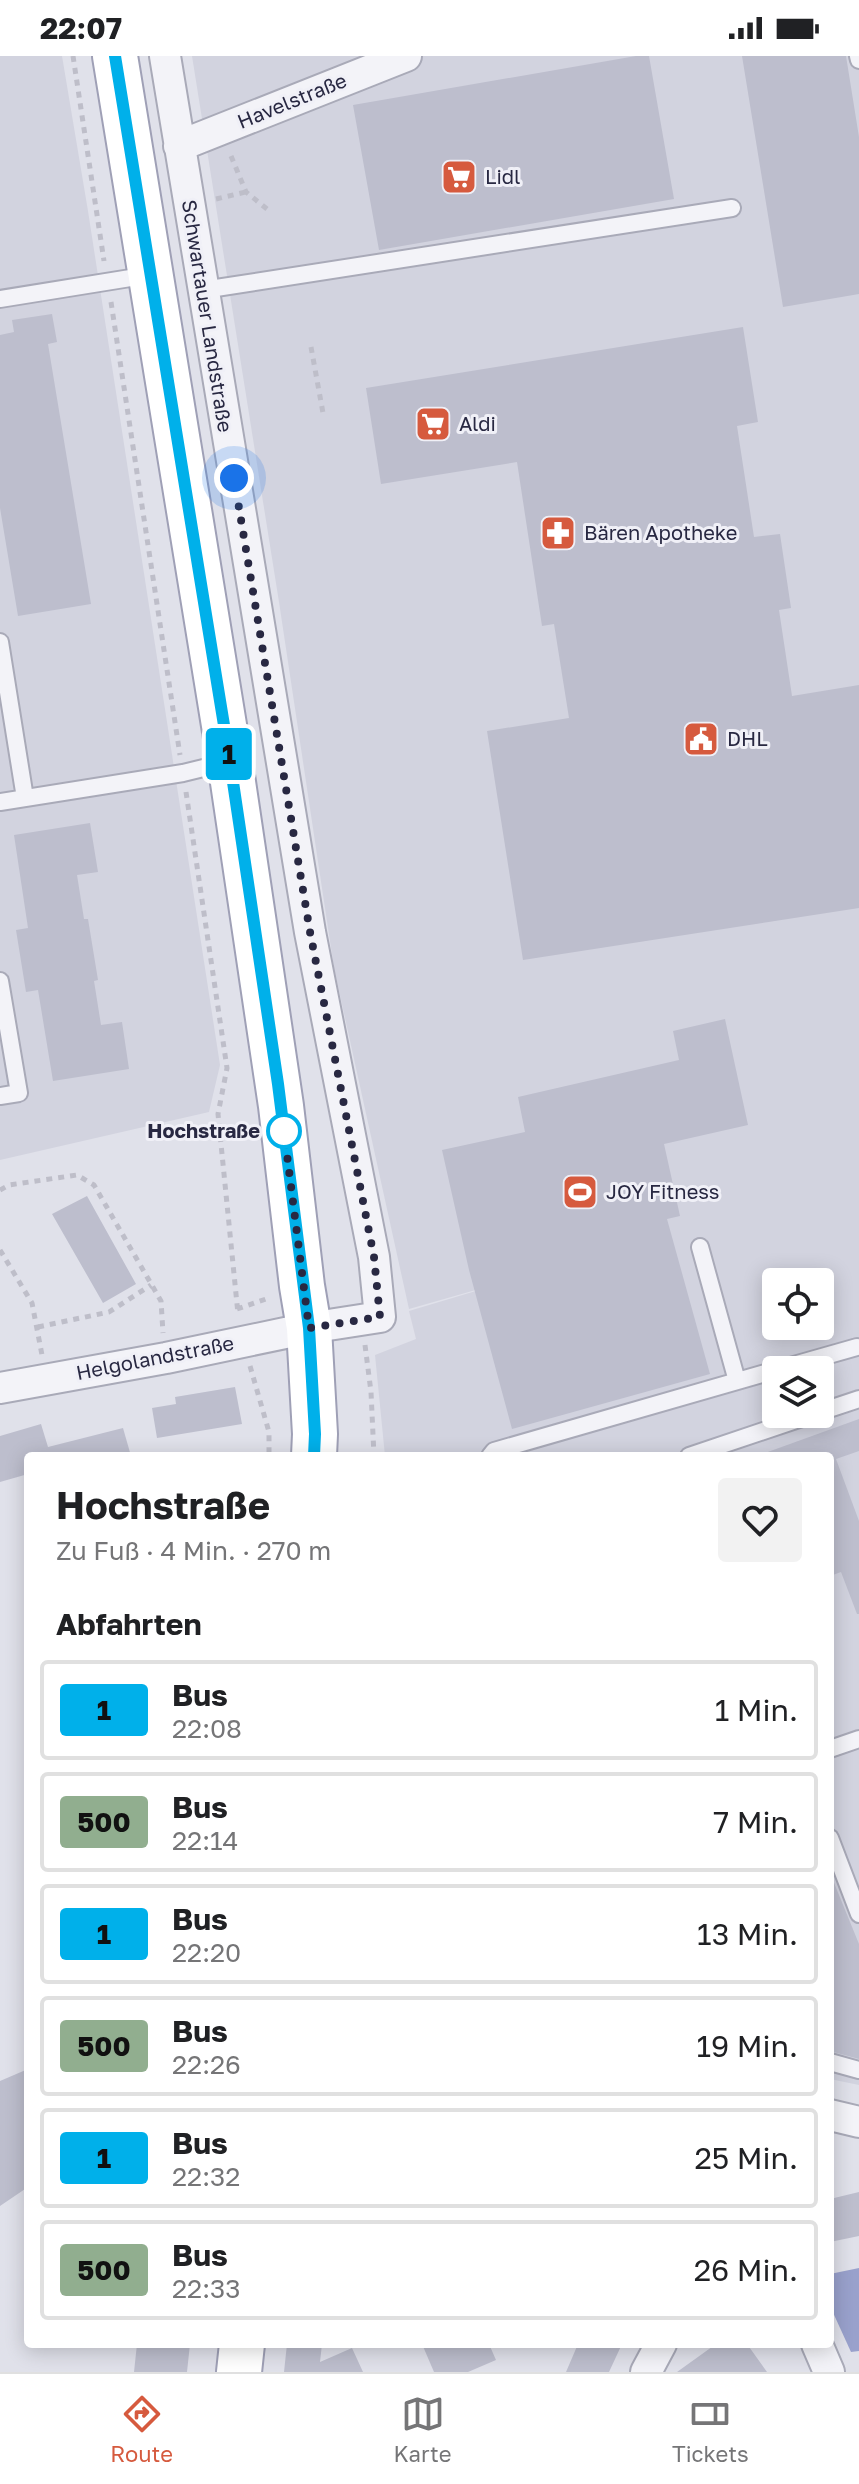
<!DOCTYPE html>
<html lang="de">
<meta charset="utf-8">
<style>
:root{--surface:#fff;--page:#f2f2f2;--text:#202124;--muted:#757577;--line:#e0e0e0;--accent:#d65a3e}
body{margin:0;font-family:"Golos Text",sans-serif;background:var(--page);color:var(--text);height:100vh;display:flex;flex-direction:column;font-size:30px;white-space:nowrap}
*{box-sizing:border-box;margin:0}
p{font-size:26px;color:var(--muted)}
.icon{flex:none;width:44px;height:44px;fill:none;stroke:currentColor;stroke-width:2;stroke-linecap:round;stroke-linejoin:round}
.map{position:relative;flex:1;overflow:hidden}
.drawer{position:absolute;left:24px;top:1396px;width:810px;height:896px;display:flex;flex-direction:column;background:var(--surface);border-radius:8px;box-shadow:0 4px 20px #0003}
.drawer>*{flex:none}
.badge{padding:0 16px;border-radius:6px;font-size:28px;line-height:52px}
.buttons{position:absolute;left:762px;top:1212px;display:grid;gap:16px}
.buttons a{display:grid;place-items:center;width:72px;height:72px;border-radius:8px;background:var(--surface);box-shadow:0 4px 20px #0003;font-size:40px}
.you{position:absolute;width:40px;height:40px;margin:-20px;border:6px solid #fff;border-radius:50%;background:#1a73e8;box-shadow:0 0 0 12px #1a73e833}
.map>.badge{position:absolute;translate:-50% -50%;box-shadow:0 0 0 4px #fff}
h2{padding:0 32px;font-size:30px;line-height:72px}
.round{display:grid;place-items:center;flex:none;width:84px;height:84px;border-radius:8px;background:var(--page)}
.summary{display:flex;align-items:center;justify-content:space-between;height:136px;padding:0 32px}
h1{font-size:38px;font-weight:700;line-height:60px}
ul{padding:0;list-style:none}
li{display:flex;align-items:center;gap:24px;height:100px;margin:0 16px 12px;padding:0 16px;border:4px solid var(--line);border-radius:8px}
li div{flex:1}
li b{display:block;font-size:30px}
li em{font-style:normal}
li .badge{min-width:88px;font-weight:700;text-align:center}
.status{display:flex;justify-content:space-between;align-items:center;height:56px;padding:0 40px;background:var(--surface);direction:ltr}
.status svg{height:22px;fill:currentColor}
.menu{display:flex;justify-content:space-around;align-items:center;height:112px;border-top:2px solid var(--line);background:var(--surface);font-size:22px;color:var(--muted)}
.menu a{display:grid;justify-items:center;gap:4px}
.menu .active{color:var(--accent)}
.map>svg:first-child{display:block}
.built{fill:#d2d3df;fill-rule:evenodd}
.water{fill:#99a1cc}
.building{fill:#bdbecd}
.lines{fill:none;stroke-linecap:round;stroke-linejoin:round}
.lane-casing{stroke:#a9aab8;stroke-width:20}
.street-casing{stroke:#a9aab8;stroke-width:34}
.primary-casing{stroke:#9fa0b6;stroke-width:48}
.path{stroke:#bebec9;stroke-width:5;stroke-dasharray:6 6;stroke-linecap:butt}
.lane{stroke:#f3f3f8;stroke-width:16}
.street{stroke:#f3f3f8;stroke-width:30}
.primary{stroke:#fff;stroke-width:44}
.line-casing{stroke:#fff;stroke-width:18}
.line{stroke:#00b0ea;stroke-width:12}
.walk{stroke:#282842;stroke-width:8;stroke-dasharray:0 14.4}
.stop-dot{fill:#fff;stroke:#00b0ea;stroke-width:4}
.labels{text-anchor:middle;stroke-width:6;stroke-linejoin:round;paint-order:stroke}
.street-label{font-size:20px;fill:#282842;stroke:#f0f0f7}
.poi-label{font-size:20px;fill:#282842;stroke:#f0f0f7;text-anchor:start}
.stop-label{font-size:20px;font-weight:bold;fill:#282842;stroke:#f0f0f7;text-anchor:end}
</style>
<div class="status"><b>22:07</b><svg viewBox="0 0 49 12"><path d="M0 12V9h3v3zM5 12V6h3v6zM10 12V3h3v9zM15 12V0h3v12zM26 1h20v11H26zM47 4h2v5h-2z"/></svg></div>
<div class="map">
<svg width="859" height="2316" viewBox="0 0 859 2316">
<rect width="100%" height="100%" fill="#e0e1ea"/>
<!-- built -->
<path class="built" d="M 0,0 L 62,0 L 88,155 L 220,1009 L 209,1056 L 0,1104 Z
M 192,0 L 859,0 L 859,2029 L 830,2023 L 830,1400 L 385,1400 L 375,1299 L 416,1283 L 409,1255 L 553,1212 L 409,1253 L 334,912 L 279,546 ZM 776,1226 L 820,1226 L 820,1270 L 776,1270 ZM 776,1314 L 820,1314 L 820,1358 L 776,1358 Z"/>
<!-- water -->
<path class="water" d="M 859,2212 L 859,2295 L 851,2296 L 830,2250 L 830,2218 Z"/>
<!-- building -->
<path class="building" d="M 636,0 L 649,0 L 674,143 L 379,194 L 353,49 Z
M 742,0 L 846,0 L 859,81 L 859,238 L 783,251 Z
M 52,258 L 57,286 L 48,288 L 91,548 L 18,560 L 0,452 L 0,279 L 14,276 L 12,264 Z
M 743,271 L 758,366 L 737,370 L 754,481 L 780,478 L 791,552 L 779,554 L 792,640 L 859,629 L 859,852 L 523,904 L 487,675 L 569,662 L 554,568 L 542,570 L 517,406 L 381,428 L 366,332 Z
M 90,767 L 98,816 L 77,819 L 84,863 L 88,863 L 98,924 L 94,925 L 101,969 L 122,966 L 129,1013 L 53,1025 L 38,934 L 26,936 L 16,874 L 28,872 L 14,779 Z
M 725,963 L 748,1069 L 664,1088 L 680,1160 L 667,1163 L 710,1318 L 512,1373 L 469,1214 L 442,1094 L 525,1076 L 518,1041 L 679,1004 L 673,975 Z
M 87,1140 L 136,1228 L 103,1247 L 52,1158 Z
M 235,1331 L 242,1368 L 157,1382 L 152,1352 L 176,1348 L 175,1341 Z
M 859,1363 L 859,1395 L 836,1403 L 859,1465 L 859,1558 L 857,1558 L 841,1516 L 830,1520 L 830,1400 L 765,1400 L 765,1397 Z
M 41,1368 L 48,1391 L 123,1372 L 131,1400 L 28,1400 L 28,1418 L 0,1426 L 0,1380 Z
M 830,1817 L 859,1888 L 859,2003 L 830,1995 Z
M 28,2013 L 28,2131 L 0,2150 L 0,2025 Z
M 859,2136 L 859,2180 L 830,2186 L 830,2143 Z
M 137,2288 L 190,2288 L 187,2316 L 134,2316 Z
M 287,2288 L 322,2288 L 320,2306 L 352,2292 L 363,2316 L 284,2316 Z
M 422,2288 L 489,2288 L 496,2304 L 468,2316 L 434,2316 Z
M 578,2288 L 622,2288 L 609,2316 L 566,2316 Z
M 716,2288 L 747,2288 L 767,2316 L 677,2316 Z"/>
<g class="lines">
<defs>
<path id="lane" d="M 858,0 L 859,4
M 203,234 L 732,152
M 0,243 L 149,219
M 0,586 L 25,742
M 0,746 L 183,717 L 228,706
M 0,925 L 19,1037 L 0,1040
M 700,1191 L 737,1325
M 776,1314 L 857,1291
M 820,1356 L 859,1343
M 490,1400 L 494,1395 L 776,1314
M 689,1400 L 814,1358
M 830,1693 L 859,1683
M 830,1782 L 859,1858
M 830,2006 L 859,2014"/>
<path id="street" d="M 179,90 L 406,0
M 0,1332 L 166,1302 L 309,1272 L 380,1261 L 374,1201 L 310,876 L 165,0
M 830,2059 L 859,2066
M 817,2288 L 829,2316
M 646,2316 L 661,2288"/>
<path id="primary" d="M 115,0 L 230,706 L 281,1050 L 302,1230 L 309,1272 L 315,1378 L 314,1400
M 239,2316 L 242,2288"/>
</defs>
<!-- lane casing -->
<use href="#lane" class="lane-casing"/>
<!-- street casing -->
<use href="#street" class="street-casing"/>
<!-- primary casing -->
<use href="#primary" class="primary-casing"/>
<!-- path -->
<path class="path" d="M 73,0 L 104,205
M 231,100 L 246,136 L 267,153
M 216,143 L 246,136
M 111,246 L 180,699
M 311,291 L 323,357
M 186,736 L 227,1012 L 218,1058 L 238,1258
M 0,1134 L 9,1129 L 77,1119 L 94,1129 L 161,1245 L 163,1277
M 0,1194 L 32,1247 L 42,1299
M 237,1253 L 269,1242
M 38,1271 L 109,1256 L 151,1229
M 365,1289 L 371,1336 L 374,1400
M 250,1310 L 269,1376 L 269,1400"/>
<!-- lane -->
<use href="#lane" class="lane"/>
<!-- street -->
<use href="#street" class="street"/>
<!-- primary -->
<use href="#primary" class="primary"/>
</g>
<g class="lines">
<defs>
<path id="line" d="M 115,0 L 230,706 L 278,1028 L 309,1272 L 315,1378 L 314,1400"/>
</defs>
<!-- line casing -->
<use href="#line" class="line-casing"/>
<!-- line -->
<use href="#line" class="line"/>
<!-- walk -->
<path class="walk" d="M 234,422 L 310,876 L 374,1201 L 380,1261 L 309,1272 L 284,1075"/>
</g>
<!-- icons -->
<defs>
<symbol id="supermarket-square" viewBox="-11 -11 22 22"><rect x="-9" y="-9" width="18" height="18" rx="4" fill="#d65a3e" stroke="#f0f0f7"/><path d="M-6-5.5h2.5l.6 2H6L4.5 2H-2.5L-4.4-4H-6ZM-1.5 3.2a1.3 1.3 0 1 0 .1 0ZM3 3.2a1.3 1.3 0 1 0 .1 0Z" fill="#fff"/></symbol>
<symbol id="pharmacy-square" viewBox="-11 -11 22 22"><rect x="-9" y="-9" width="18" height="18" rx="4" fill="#d65a3e" stroke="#f0f0f7"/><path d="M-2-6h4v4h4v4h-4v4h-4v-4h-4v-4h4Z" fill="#fff"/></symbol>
<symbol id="civic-square" viewBox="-11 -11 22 22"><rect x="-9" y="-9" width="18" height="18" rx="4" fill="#d65a3e" stroke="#f0f0f7"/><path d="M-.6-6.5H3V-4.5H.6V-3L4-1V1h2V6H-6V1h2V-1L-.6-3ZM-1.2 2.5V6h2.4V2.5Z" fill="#fff"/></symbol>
<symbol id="stadium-square" viewBox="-11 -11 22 22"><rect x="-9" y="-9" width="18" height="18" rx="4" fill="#d65a3e" stroke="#f0f0f7"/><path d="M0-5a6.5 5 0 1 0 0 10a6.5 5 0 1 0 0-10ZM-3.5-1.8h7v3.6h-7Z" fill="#fff"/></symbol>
</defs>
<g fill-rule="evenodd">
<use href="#supermarket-square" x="439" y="101" width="40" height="40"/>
<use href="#supermarket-square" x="413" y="348" width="40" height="40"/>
<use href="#pharmacy-square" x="538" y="457" width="40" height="40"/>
<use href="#civic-square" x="681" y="663" width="40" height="40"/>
<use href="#stadium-square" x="560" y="1116" width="40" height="40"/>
</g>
<!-- markers -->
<circle class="stop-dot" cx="284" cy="1075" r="16"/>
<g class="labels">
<!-- street labels -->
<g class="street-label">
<text transform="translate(292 45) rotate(-22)" y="7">Havelstraße</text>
<text transform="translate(207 260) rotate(81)" y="7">Schwartauer Landstraße</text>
<text transform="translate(155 1302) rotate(-11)" y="7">Helgolandstraße</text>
</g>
<!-- poi labels -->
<g class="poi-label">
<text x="485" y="128">Lidl</text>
<text x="459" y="375">Aldi</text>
<text x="584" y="484">Bären Apotheke</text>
<text x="727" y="690">DHL</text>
<text x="606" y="1143">JOY Fitness</text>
</g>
<!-- stop labels -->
<g class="stop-label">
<text x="260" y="1082">Hochstraße</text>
</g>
</g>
</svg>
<div class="buttons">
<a><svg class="icon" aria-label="locate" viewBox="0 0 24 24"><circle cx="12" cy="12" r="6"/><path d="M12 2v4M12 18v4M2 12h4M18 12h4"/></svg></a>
<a><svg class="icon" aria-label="layers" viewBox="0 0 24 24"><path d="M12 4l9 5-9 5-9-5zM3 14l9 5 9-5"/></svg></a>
</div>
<div class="you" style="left:234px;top:422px"></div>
<b class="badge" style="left:229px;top:698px;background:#00b0ea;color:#111">1</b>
<section class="drawer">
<div class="summary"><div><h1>Hochstraße</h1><p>Zu Fuß · 4 Min. · 270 m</p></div><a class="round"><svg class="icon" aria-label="heart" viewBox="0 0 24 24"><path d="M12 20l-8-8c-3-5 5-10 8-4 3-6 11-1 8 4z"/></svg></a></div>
<h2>Abfahrten</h2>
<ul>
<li><span class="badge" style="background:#00b0ea;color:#111">1</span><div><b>Bus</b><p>22:08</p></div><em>1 Min.</em></li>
<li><span class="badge" style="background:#91ae8f;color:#111">500</span><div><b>Bus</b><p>22:14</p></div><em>7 Min.</em></li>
<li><span class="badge" style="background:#00b0ea;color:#111">1</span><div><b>Bus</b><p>22:20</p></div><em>13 Min.</em></li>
<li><span class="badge" style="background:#91ae8f;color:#111">500</span><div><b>Bus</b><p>22:26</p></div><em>19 Min.</em></li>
<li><span class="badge" style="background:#00b0ea;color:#111">1</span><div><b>Bus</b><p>22:32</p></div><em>25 Min.</em></li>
<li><span class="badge" style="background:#91ae8f;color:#111">500</span><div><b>Bus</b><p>22:33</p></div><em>26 Min.</em></li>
</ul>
</section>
</div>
<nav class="menu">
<a class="active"><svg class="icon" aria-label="directions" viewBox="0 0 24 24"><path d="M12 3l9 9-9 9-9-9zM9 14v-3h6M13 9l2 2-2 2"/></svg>Route</a>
<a><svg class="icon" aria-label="map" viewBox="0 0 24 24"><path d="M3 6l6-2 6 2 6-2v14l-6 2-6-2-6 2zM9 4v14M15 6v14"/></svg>Karte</a>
<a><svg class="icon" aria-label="tickets" viewBox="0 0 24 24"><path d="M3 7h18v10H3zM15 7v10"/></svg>Tickets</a>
</nav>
